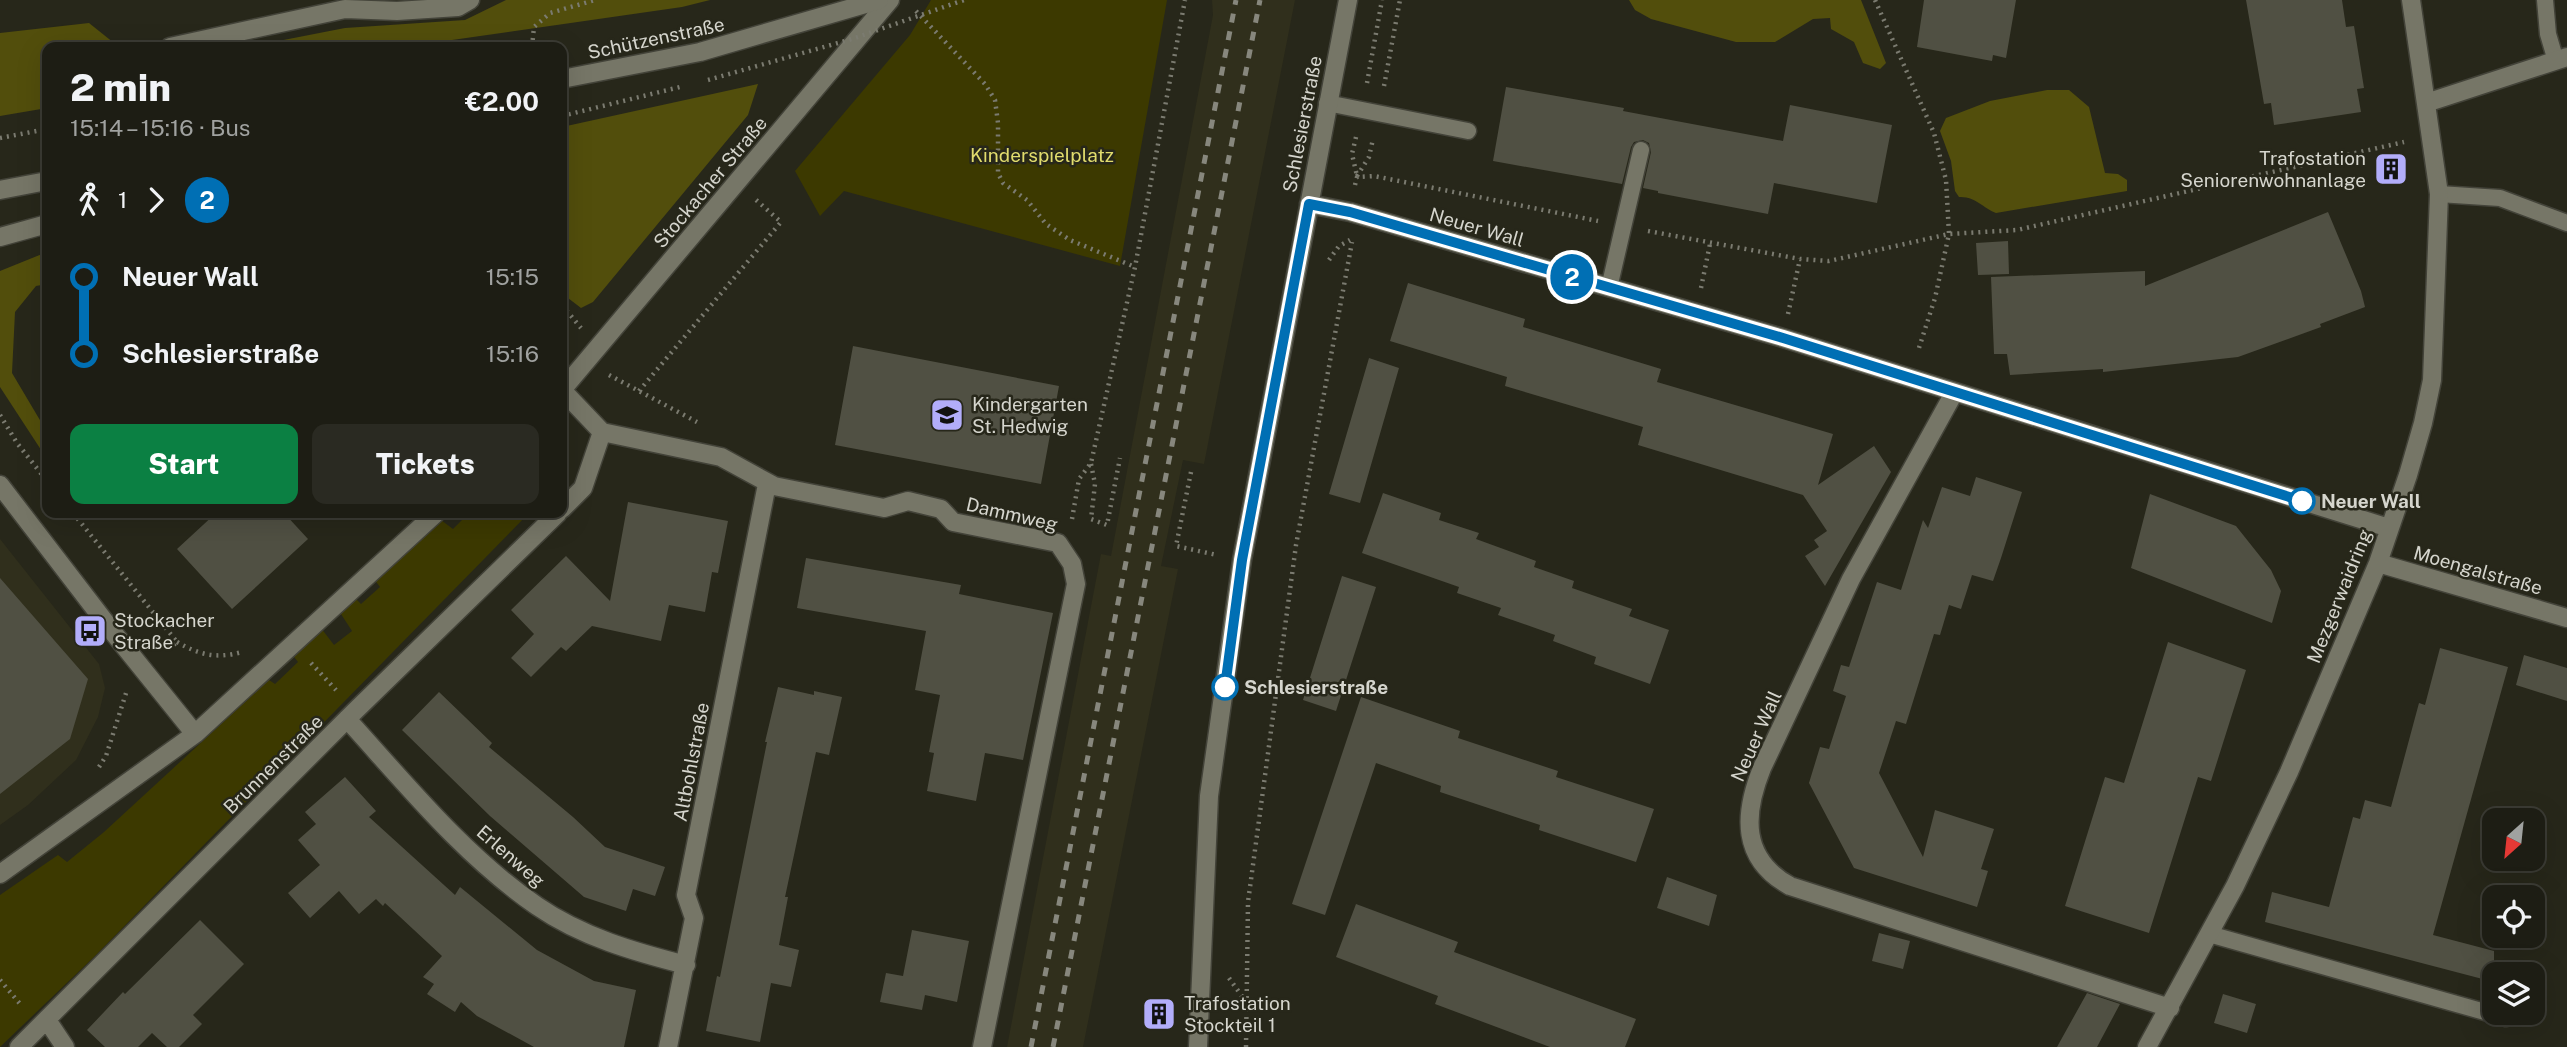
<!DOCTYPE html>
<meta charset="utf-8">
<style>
:root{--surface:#1d1d14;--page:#2a2a22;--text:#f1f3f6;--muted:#a0a2a0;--line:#3b3b34;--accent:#0b8043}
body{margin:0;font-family:"Public Sans",sans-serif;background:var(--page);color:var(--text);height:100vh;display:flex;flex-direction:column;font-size:26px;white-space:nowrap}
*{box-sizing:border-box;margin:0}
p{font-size:23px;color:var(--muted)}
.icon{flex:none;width:38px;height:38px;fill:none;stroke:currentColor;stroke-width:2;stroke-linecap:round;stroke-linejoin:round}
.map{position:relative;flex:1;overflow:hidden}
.panel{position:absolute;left:42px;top:42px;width:525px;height:476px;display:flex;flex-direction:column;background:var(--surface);border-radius:14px;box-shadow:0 7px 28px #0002,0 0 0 2px var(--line)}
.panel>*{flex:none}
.badge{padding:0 14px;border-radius:23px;font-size:24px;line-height:46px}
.needle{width:46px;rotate:207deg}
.tools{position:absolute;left:2482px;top:808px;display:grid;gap:14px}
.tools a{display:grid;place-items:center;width:63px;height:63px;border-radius:14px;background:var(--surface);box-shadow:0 7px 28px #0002,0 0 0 2px var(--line);font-size:35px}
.map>.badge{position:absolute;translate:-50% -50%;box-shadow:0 0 0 4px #fff}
.legs{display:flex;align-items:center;gap:10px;height:77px;padding:0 28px;font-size:23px}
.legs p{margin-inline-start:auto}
.head{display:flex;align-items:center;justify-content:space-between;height:119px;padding:0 28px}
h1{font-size:38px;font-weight:800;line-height:52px}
.primary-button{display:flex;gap:14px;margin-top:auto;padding:14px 28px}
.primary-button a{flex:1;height:80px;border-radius:14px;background:var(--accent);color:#fff;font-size:28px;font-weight:800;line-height:80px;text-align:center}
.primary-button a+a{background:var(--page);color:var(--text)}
ul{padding:0 28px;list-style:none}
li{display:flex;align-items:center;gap:24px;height:77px;font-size:26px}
li i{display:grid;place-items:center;width:10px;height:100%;margin:0 9px;background:currentColor}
li i::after{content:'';width:18px;height:18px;margin:-9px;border:5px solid;border-radius:50%;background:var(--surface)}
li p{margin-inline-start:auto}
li:first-child i{background:linear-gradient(#0000 50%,currentColor 0)}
li:last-child i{background:linear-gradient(currentColor 50%,#0000 0)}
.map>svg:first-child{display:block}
.built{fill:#302f1c}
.green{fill:#3c3900}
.forest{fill:#524e0c}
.building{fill:#505043}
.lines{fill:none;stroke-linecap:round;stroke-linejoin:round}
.lane-casing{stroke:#434339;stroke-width:19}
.street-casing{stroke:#434339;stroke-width:21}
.secondary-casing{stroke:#434339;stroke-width:21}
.path{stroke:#7b7b70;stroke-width:4.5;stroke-dasharray:2 5;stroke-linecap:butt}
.lane{stroke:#767667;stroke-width:16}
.street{stroke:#767667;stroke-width:18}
.secondary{stroke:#767667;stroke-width:18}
.rail{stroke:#87877d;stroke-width:5;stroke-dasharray:9 9;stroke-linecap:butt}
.path-bridge{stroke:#7b7b70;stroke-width:4.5;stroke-dasharray:2 5;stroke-linecap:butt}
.line-1-casing{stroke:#fff;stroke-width:16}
.line-1{stroke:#006fb4;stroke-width:10}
.stop-1-dot{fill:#fff;stroke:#006fb4;stroke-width:3.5}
.labels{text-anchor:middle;stroke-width:5;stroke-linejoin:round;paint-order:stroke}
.street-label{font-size:19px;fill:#d5d5cd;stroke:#27271a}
.park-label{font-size:19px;fill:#e1dc6d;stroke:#27271a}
.poi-label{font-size:19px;fill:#d5d5cd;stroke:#27271a;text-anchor:start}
.stop-label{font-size:19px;font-weight:bold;fill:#d5d5cd;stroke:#27271a;text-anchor:start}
</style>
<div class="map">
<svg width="2567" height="1047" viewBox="0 0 2567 1047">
<rect width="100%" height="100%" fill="#27271a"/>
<!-- built -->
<path class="built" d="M 1212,0 L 1295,0 L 1204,464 L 1183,460 L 1161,566 L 1178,569 L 1083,1047 L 1007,1047 L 1101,554 L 1111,556 L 1213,15 Z
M 0,539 L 99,664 L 105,688 L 98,717 L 76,760 L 28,805 L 0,825 Z"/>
<!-- green -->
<path class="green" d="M 931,0 L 1167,0 L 1120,266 L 844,191 L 820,216 L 795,171 L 910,35 Z
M 469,513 L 529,513 L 95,956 L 0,1047 L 0,895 L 58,855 L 67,862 L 104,832 L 269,680 L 275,684 L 298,662 L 291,653 L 321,628 L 334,645 L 352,631 L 339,611 L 354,597 L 361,604 L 380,587 L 374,579 L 437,517 L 453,529 Z"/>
<!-- forest -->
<path class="forest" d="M 506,0 L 710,0 L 682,7 L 403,47 L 247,47 L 345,28 L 465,20 Z
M 1629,0 L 1861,0 L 1886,63 L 1880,69 L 1863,63 L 1854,42 L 1831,29 L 1830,18 L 1813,19 L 1775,42 L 1736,42 L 1651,19 L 1635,10 Z
M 89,23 L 119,47 L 47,47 L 47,108 L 0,116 L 0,33 Z
M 758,84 L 748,115 L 593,302 L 581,308 L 568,298 L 562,224 L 562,127 Z
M 2047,90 L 2069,90 L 2089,107 L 2105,173 L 2118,174 L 2127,180 L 2127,191 L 1996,213 C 1983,208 1975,196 1959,197 L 1955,191 L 1951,161 L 1940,131 L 1946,118 L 1990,101 Z
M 47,252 L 47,284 L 36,286 L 15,312 L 12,373 L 47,432 L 47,459 L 0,387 L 0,271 Z"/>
<!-- building -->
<path class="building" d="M 1924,0 L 2016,0 L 2006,58 L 1993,55 L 1992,61 L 1917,47 Z
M 2246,0 L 2342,0 L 2346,27 L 2354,26 L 2364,88 L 2357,89 L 2361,112 L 2274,125 L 2271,103 L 2264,104 Z
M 1506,87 L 1624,108 L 1623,111 L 1783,141 L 1790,105 L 1892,125 L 1877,203 L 1774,183 L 1768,214 L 1658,193 L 1658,191 L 1643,188 L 1651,152 L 1649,143 L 1643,140 L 1634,142 L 1631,147 L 1622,184 L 1493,161 Z
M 2328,212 L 2361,291 L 2365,307 L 2320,324 L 2321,327 L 2238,357 L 2103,372 L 2103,369 L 2010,375 L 2007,354 L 1994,354 L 1991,277 L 2145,271 L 2145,286 Z
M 2008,241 L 2009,274 L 1978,275 L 1976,243 Z
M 1408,283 L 1525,319 L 1523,327 L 1661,369 L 1657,382 L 1833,434 L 1818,485 L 1874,446 L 1891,472 L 1825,586 L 1805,556 L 1819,547 L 1814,540 L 1827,531 L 1803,495 L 1638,445 L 1643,427 L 1505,386 L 1507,377 L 1390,341 Z
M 853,346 L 1059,386 L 1041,484 L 835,445 Z
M 1369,358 L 1399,368 L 1360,503 L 1329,494 Z
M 1976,477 L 2022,492 L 2001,558 L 1993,581 L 1972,575 L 1961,609 L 1949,605 L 1940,635 L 1934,634 L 1906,724 L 1896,721 L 1879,773 L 1923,857 L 1935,810 L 1994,829 L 1981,869 L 1988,871 L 1977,907 L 1854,868 L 1809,783 L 1820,747 L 1829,749 L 1846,696 L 1833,691 L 1841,665 L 1849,667 L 1877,582 L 1901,590 L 1923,520 L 1928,528 L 1942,487 L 1970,496 Z
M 1383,493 L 1441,513 L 1439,520 L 1479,533 L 1476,539 L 1536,561 L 1534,567 L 1574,581 L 1572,588 L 1632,609 L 1629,616 L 1669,630 L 1650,684 L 1594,664 L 1596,657 L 1553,641 L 1555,635 L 1498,615 L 1501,608 L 1457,593 L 1459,587 L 1362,553 Z
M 2150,494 L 2236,526 L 2271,570 L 2281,591 L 2272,623 L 2131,568 Z
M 628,502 L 728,521 L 718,573 L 712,572 L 705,612 L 669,605 L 661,641 L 592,626 L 566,651 L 561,647 L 531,677 L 511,658 L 534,634 L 511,610 L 566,556 L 610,601 Z
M 216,513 L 284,513 L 308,539 L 232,609 L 177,549 Z
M 806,558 L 961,585 L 959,594 L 1053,613 L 1023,760 L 985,753 L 976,801 L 927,791 L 934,753 L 929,752 L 940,695 L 915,690 L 926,631 L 797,608 Z
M 1342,576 L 1376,587 L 1336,711 L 1303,700 Z
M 0,578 L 88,679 L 70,739 L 0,794 Z
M 2168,642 L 2246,670 L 2211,781 L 2198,777 L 2149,933 L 2065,906 L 2105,777 L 2124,783 Z
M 2440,648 L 2508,667 L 2433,935 L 2494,951 L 2494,982 L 2265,922 L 2272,892 L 2329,907 L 2353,817 L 2360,819 L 2365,800 L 2391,807 L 2419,703 L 2425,705 Z
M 2524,655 L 2567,668 L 2567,701 L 2516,685 Z
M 778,687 L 814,695 L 814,691 L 842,697 L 829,755 L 816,752 L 785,897 L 788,897 L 779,945 L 799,950 L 791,987 L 771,983 L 760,1042 L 706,1031 L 717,976 L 720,977 L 767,742 L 765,742 Z
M 439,692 L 492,743 L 489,747 L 573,817 L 605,847 L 665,867 L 655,896 L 633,889 L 626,911 L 584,897 L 490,816 L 402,730 Z
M 1361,697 L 1460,731 L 1458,738 L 1558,771 L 1556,777 L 1654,809 L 1636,862 L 1539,830 L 1540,825 L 1440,792 L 1441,786 L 1376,763 L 1325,915 L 1292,904 Z
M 345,777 L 376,811 L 369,817 L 455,895 L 460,887 L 537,950 L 594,981 L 636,990 L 624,1047 L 534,1047 L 477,1016 L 461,1002 L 455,1012 L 427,994 L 434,984 L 423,977 L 442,956 L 385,903 L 383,906 L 376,899 L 359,914 L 339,891 L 310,918 L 288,893 L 320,865 L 298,840 L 316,824 L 305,812 Z
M 1667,877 L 1717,895 L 1709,926 L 1657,908 Z
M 1356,904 L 1458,942 L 1454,952 L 1636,1019 L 1625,1047 L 1550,1047 L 1435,1004 L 1438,996 L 1336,957 Z
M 200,920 L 244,964 L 193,1015 L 202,1024 L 179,1047 L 167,1047 L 152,1033 L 138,1047 L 105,1047 L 87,1030 L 123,992 L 125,994 Z
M 912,930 L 969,941 L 957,1002 L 925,995 L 922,1010 L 880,1002 L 886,973 L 903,976 Z
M 1879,933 L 1910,941 L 1903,969 L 1872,961 Z
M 2087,993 L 2120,1004 L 2097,1047 L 2057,1047 Z
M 2223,994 L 2256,1004 L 2247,1033 L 2214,1023 Z"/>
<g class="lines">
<defs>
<path id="lane" d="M 2545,0 L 2548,34 L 2556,61
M 1327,103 L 1468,131
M 2439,194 L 2500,198 L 2567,223
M 1609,288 L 1641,150
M 2209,934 L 2506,1018"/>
<path id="street" d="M 170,47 L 345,9 L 397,11 L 458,7 L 470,0
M 2426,103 L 2567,57
M 1309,204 L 1350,212 L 1783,338 L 2389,528
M 562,390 L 602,432 L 721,457 L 774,486 L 884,508 L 908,501 L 941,509 L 953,522 L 1058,543 L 1072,564 L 1076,584 L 982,1047
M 562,390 L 890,0
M 1954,393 L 1851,579 L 1762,768 C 1743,815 1741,859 1790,886 L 2170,1008
M 0,485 L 112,631 L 195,734
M 562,509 L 583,488 L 602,432
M 2378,563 L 2567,618
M 347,719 C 406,784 464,856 537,906 C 582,937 635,952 686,965
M 0,874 L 195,734 L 436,513
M 47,1020 L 65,1047
M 19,1047 L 355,711 L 558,513
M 668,1047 L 694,918 L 686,895 L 767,484
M 1198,1047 L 1209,796 L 1242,560 L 1348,0
M 2147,1047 L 2235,886 L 2289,772 L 2378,563 L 2408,475 L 2423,423 L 2432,380 L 2439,194 L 2411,0"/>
<path id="secondary" d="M 562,79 L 700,52 L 879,0
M 0,190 L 47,181
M 0,237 L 47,224"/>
</defs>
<!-- lane casing -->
<use href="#lane" class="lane-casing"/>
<!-- street casing -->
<use href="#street" class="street-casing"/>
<!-- secondary casing -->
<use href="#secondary" class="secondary-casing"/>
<!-- path -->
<path class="path" d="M 1875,0 L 1934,133 L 1946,180 L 1949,234 L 1935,298 L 1918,351
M 916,11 L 985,84 L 995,100 L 998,123 L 998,173 L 1003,183 L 1027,200 L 1046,224 L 1070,240 L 1135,267
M 532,47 L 534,27 L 550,13 L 595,0
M 1367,83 L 1382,0
M 1384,86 L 1400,0
M 562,116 L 680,87
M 1356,137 L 1352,154 L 1357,176
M 0,138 L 47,129
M 1357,176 L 1369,157 L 1373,139
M 1355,185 L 1357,177 L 1374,176 L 1598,221
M 1648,231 L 1800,259 L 1829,261 L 1949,234 L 2017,230 L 2404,142
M 1329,260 L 1339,246 L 1350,240
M 1701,288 L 1710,244
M 562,305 L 581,328
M 1788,314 L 1800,259
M 609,375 L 697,422
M 639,391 L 781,222 L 755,199
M 0,415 L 17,443 L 47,481
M 1091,464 L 1095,484 L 1091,519 L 1107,525 L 1120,458
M 1191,472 L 1176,546 L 1217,555
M 73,513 L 177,642 L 165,652
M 1072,519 L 1079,479 L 1091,463 L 1135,267 L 1185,0
M 177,642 C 200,655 216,659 242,652
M 311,663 L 336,690
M 99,767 L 106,756 L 127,690
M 1229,978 L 1246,1002
M 0,980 L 21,1005
M 1246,1047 L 1248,902 L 1296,545 L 1352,242"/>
<!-- lane -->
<use href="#lane" class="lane"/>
<!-- street -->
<use href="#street" class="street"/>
<!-- secondary -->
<use href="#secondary" class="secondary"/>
<!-- rail -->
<path class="rail" d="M 1031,1047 L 1236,0
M 1053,1047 L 1260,0"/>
<!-- path-bridge -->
<path class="path-bridge" d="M 708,80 L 852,39 L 964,0"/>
</g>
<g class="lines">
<defs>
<path id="line-1" d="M 1225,687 L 1242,560 L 1309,204 L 1350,212 L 1783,338 L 2302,501"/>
</defs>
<!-- line-1 casing -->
<use href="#line-1" class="line-1-casing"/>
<!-- line-1 -->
<use href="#line-1" class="line-1"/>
</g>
<!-- icons -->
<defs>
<symbol id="building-square" viewBox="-11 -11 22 22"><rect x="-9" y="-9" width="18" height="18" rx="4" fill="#b2adfa" stroke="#27271a"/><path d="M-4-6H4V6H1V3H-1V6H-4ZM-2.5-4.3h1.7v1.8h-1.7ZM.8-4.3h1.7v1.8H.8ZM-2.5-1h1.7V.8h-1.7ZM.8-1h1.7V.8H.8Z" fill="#111"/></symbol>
<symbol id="school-square" viewBox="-11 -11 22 22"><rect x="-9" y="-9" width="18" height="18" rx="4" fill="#b2adfa" stroke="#27271a"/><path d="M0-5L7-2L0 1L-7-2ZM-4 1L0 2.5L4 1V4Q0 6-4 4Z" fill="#111"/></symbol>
<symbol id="bus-square" viewBox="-11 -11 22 22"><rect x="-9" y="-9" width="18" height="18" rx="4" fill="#b2adfa" stroke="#27271a"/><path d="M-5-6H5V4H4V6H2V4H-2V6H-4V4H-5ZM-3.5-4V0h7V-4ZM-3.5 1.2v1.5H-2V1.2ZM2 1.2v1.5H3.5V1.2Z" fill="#111"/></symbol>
</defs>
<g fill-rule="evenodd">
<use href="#building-square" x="2372" y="150" width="38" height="38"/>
<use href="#school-square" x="928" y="396" width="38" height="38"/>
<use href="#bus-square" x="71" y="612" width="38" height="38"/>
<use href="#building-square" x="1140" y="995" width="38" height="38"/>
</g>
<!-- markers -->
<g class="stop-1-dot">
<circle cx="2302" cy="501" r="12"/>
<circle cx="1225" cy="687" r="12"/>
</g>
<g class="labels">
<!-- street labels -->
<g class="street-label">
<text transform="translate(656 38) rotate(-12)" y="7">Schützenstraße</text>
<text transform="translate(1302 124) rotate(-79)" y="7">Schlesierstraße</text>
<text transform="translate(710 182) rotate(-50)" y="7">Stockacher Straße</text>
<text transform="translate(1477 227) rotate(16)" y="7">Neuer Wall</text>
<text transform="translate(1012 514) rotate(13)" y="7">Dammweg</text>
<text transform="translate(2478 570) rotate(16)" y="7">Moengalstraße</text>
<text transform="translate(2339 596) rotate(-68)" y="7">Mezgerwaidring</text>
<text transform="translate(1756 736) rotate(-66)" y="7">Neuer Wall</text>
<text transform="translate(691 762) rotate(-79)" y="7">Altbohlstraße</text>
<text transform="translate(273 764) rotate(-45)" y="7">Brunnenstraße</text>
<text transform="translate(511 856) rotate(41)" y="7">Erlenweg</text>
</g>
<!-- park labels -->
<g class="park-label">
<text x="1042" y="162">Kinderspielplatz</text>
</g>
<!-- poi labels -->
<g class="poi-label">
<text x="2366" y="165" text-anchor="end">Trafostation<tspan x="2366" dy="22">Seniorenwohnanlage</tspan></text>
<text x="972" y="411">Kindergarten<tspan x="972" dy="22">St. Hedwig</tspan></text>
<text x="114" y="627">Stockacher<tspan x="114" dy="22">Straße</tspan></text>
<text x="1184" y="1010">Trafostation<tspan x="1184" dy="22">Stockteil 1</tspan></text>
</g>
<!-- stop labels -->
<g class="stop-label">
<text x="2321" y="508">Neuer Wall</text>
<text x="1244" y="694">Schlesierstraße</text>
</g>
</g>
</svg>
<div class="tools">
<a><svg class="needle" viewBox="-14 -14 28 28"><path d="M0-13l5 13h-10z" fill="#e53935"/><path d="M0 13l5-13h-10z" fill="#a0a2a0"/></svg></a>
<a><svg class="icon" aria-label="locate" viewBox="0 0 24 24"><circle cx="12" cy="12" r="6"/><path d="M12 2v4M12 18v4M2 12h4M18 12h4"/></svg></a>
<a><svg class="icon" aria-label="layers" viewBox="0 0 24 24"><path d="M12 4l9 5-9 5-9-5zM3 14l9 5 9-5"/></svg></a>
</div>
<b class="badge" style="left:1572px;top:277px;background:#006fb4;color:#fff">2</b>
<section class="panel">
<div class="head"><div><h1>2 min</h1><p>15:14 – 15:16 · Bus</p></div><b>€2.00</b></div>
<div class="legs"><svg class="icon" aria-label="walk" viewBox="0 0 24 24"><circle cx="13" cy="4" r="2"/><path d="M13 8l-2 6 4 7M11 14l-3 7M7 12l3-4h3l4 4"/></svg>1<svg class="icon" aria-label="forward" viewBox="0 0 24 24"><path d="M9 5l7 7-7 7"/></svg><b class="badge" style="background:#006fb4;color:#fff">2</b></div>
<ul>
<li><i style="color:#006fb4"></i><b>Neuer Wall</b><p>15:15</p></li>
<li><i style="color:#006fb4"></i><b>Schlesierstraße</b><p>15:16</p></li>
</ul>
<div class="primary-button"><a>Start</a><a>Tickets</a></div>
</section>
</div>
